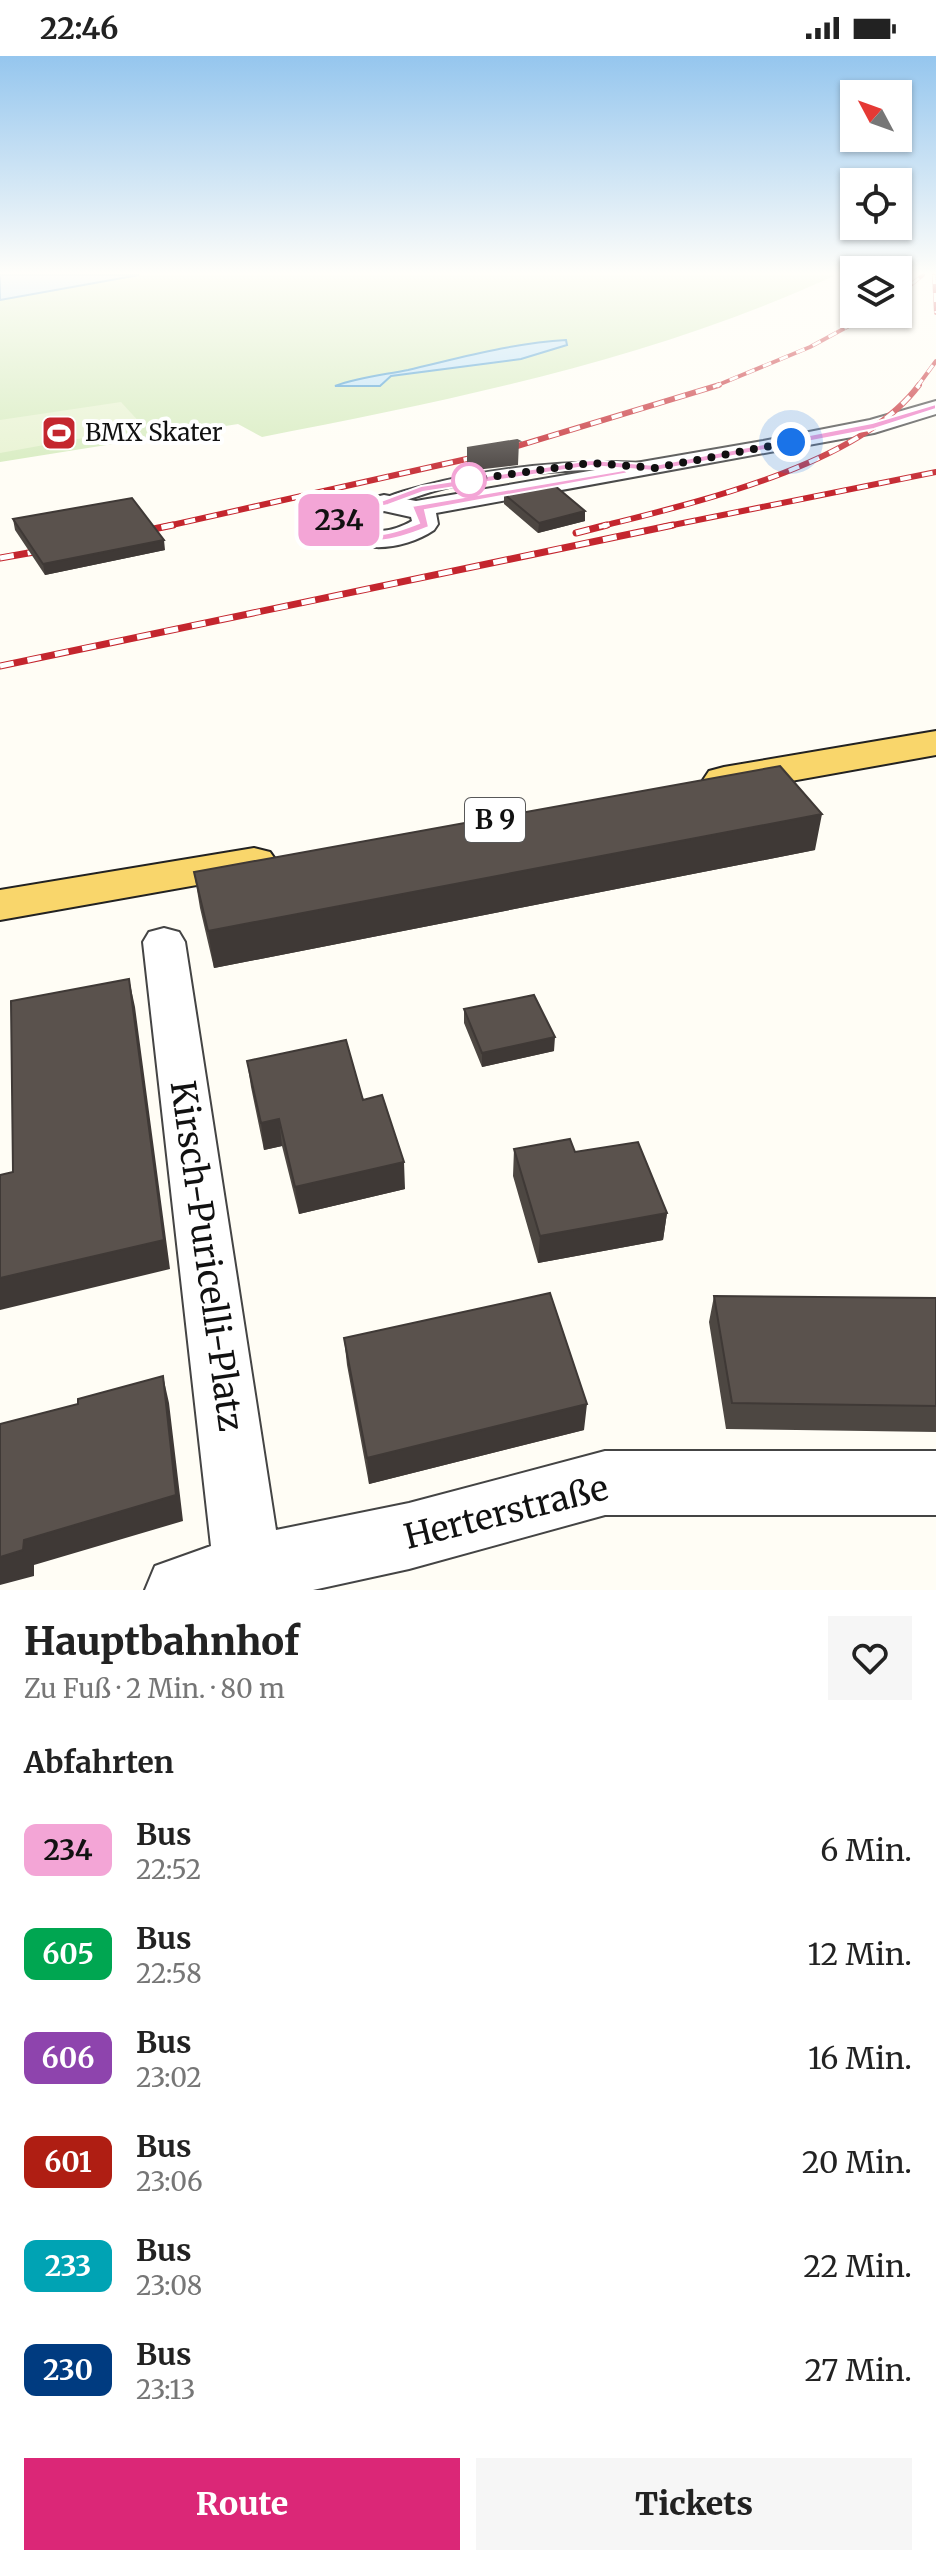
<!DOCTYPE html>
<html lang="de">
<meta charset="utf-8">
<style>
:root{--surface:#fff;--page:#f6f6f6;--text:#222;--muted:#767676;--accent:#db2777}
body{margin:0;font-family:Merriweather,serif;background:var(--page);color:var(--text);height:100vh;display:flex;flex-direction:column;font-size:30px;white-space:nowrap}
*{box-sizing:border-box;margin:0}
p{font-size:26px;color:var(--muted)}
.icon{flex:none;width:44px;height:44px;fill:none;stroke:currentColor;stroke-width:2;stroke-linecap:round;stroke-linejoin:round}
.map{position:relative;height:1534px;overflow:hidden}
.details{display:flex;flex-direction:column;background:var(--surface);flex:1}
.details>*{flex:none}
.badge{padding:0 16px;border-radius:12px;font-size:28px;line-height:52px}
.needle{width:52px;rotate:311deg}
.controls{position:absolute;left:840px;top:24px;display:grid;gap:16px}
.controls a{display:grid;place-items:center;width:72px;height:72px;border-radius:0px;background:var(--surface);box-shadow:0 2px 6px #0004;font-size:40px}
.you{position:absolute;width:40px;height:40px;margin:-20px;border:6px solid #fff;border-radius:50%;background:#1a73e8;box-shadow:0 0 0 12px #1a73e833}
.map>.badge{position:absolute;translate:-50% -50%;box-shadow:0 0 0 4px #fff}
h2{padding:0 24px;font-size:30px;line-height:72px}
.round{display:grid;place-items:center;flex:none;width:84px;height:84px;border-radius:0px;background:var(--page)}
.headline{display:flex;align-items:center;justify-content:space-between;height:136px;padding:0 24px}
h1{font-size:38px;font-weight:800;line-height:60px}
.action{display:flex;gap:16px;margin-top:auto;padding:16px 24px}
.action a{flex:1;height:92px;border-radius:0px;background:var(--accent);color:#fff;font-size:32px;font-weight:800;line-height:92px;text-align:center}
.action a+a{background:var(--page);color:var(--text)}
ul{padding:0;list-style:none}
li{display:flex;align-items:center;gap:24px;height:104px;padding:0 24px}
li div{flex:1}
li b{display:block;font-size:30px}
li em{font-style:normal}
li .badge{min-width:88px;font-weight:700;text-align:center}
.status{display:flex;justify-content:space-between;align-items:center;height:56px;padding:0 40px;background:var(--surface);direction:ltr}
.status svg{height:22px;fill:currentColor}
.map>svg:first-child{display:block}
.green{fill:#d5ebbd}
.pitch{fill:#e6f2cf}
.water{fill:#b9e0f7;stroke:#3f96cf;stroke-width:2}
.lines{fill:none;stroke-linecap:round;stroke-linejoin:round}
.service-casing{stroke:#444;stroke-width:4}
.minor-casing{stroke:#444;stroke-width:4}
.primary-casing{stroke:#222;stroke-width:4}
.service{fill:#fff;fill-rule:evenodd}
.minor{fill:#fff;fill-rule:evenodd}
.primary{fill:#f9d66b;fill-rule:evenodd}
.rail-far2-casing{stroke:#c4262e;stroke-width:4}
.rail-far1-casing{stroke:#c4262e;stroke-width:6}
.rail-casing{stroke:#c4262e;stroke-width:7}
.rail-far2{stroke:#fff;stroke-width:3;stroke-dasharray:9;stroke-linecap:butt}
.rail-far1{stroke:#fff;stroke-width:4;stroke-dasharray:11;stroke-linecap:butt}
.rail{stroke:#fff;stroke-width:5;stroke-dasharray:14;stroke-linecap:butt}
.wall{fill:#4d4742}
.shaded-wall{fill:#3f3936}
.building{fill:#5a524d;stroke:#3f3936;stroke-width:2}
.line{fill:#f3a5d6;stroke:#fff;stroke-width:2}
.walk{stroke:#111;stroke-width:8;stroke-dasharray:0 14.4}
.stop-dot{fill:#fff;stroke:#f3a5d6;stroke-width:4}
.labels{text-anchor:middle;stroke-width:8;stroke-linejoin:round;paint-order:stroke}
.far-poi-label{font-size:24px;fill:#111;stroke:#fff;text-anchor:start}
.shield{fill:#fff;stroke:#585858;stroke-width:2}
.shield-label{font-size:26px;font-weight:bold;fill:#111}
.near-street-label{font-size:34px;fill:#111;stroke:#fff}
</style>
<div class="status"><b>22:46</b><svg viewBox="0 0 49 12"><path d="M0 12V9h3v3zM5 12V6h3v6zM10 12V3h3v9zM15 12V0h3v12zM26 1h20v11H26zM47 4h2v5h-2z"/></svg></div>
<div class="map">
<svg width="936" height="1534" viewBox="0 0 936 1534">
<rect width="100%" height="100%" fill="#fffdf5"/>
<!-- green -->
<path class="green" d="M 139,219 L 836,219 C 653,303 458,343 262,381 L 238,368 L 0,406 L 0,244 Z"/>
<!-- pitch -->
<path class="pitch" d="M 121,346 L 144,371 L 0,397 L 0,364 Z"/>
<!-- water -->
<path class="water" d="M 0,219 L 139,219 L 0,244 Z
M 566,284 L 567,289 L 521,303 L 391,320 L 380,330 L 335,330 C 359,321 383,319 408,314 C 460,302 513,287 566,284 Z"/>
<g class="lines">
<defs>
<path id="service" d="M 614,406 L 647,407 L 653,411 L 647,415 C 581,412 514,415 449,431 C 427,436 406,445 384,451 L 377,447 C 389,438 409,434 423,430 C 486,413 549,406 614,406 Z"/>
<path id="minor" d="M 936,345 L 936,358 L 874,377 L 436,457 L 438,468 L 434,474 C 403,495 350,501 326,467 L 337,450 L 384,439 L 416,445 L 763,385 L 870,364 ZM 384,455 L 411,461 L 412,465 C 393,476 370,480 353,466 L 356,461 Z
M 164,872 L 179,876 L 185,886 L 276,1474 L 409,1447 L 605,1395 L 936,1395 L 936,1459 L 605,1459 L 409,1513 L 313,1534 L 145,1534 L 155,1510 L 211,1490 L 143,886 L 149,876 Z"/>
<path id="primary" d="M 936,675 L 936,699 L 724,737 L 709,733 L 703,724 L 709,715 L 724,711 Z
M 254,792 L 270,796 L 277,806 L 270,816 L 0,864 L 0,834 Z"/>
</defs>
<!-- service casing -->
<use href="#service" class="service-casing"/>
<!-- minor casing -->
<use href="#minor" class="minor-casing"/>
<!-- primary casing -->
<use href="#primary" class="primary-casing"/>
<!-- service -->
<use href="#service" class="service"/>
<!-- minor -->
<use href="#minor" class="minor"/>
<!-- primary -->
<use href="#primary" class="primary"/>
<defs>
<path id="rail-far2" d="M 934,219 L 936,257
M 898,239 L 923,219
M 713,331 L 810,291 L 871,258
M 917,331 L 936,305"/>
<path id="rail-far1" d="M 163,471 L 498,396 L 719,329
M 599,471 C 693,447 859,410 919,329
M 663,471 L 936,416"/>
<path id="rail" d="M 134,477 L 173,469
M 576,477 L 607,469
M 0,502 L 51,493
M 0,610 L 673,469"/>
</defs>
<!-- rail-far2 casing -->
<use href="#rail-far2" class="rail-far2-casing"/>
<!-- rail-far1 casing -->
<use href="#rail-far1" class="rail-far1-casing"/>
<!-- rail casing -->
<use href="#rail" class="rail-casing"/>
<!-- rail-far2 -->
<use href="#rail-far2" class="rail-far2"/>
<!-- rail-far1 -->
<use href="#rail-far1" class="rail-far1"/>
<!-- rail -->
<use href="#rail" class="rail"/>
</g>
<!-- wall -->
<path class="wall" d="M 504,438 L 585,465 L 538,477 L 504,448 Z
M 13,463 L 165,494 L 45,519 L 15,474 Z
M 815,794 L 214,912 L 200,852 L 194,816 Z
M 464,953 L 554,995 L 482,1011 L 464,967 Z
M 247,1005 L 363,1044 L 405,1133 L 299,1158 L 282,1090 L 264,1094 L 251,1031 Z
M 514,1093 L 575,1096 L 667,1157 L 663,1184 L 538,1207 L 513,1120 Z
M 714,1240 L 936,1242 L 936,1376 L 726,1373 L 709,1266 Z
M 344,1282 L 584,1374 L 369,1428 L 347,1309 Z"/>
<!-- shaded-wall -->
<path class="shaded-wall" d="M 519,385 L 518,409 L 467,415 L 467,392 Z
M 585,455 L 585,465 L 538,477 L 539,467 Z
M 164,484 L 165,494 L 45,519 L 43,508 Z
M 822,758 L 815,794 L 214,912 L 208,875 Z
M 129,923 L 135,951 L 170,1213 L 0,1254 L 0,1222 Z
M 555,981 L 554,995 L 482,1011 L 482,997 Z
M 279,1063 L 282,1090 L 264,1094 L 261,1067 Z
M 404,1106 L 405,1133 L 299,1158 L 295,1131 Z
M 667,1157 L 663,1184 L 538,1207 L 540,1180 Z
M 163,1320 L 169,1347 L 183,1465 L 34,1509 L 34,1520 L 0,1529 L 0,1501 L 24,1484 Z
M 587,1348 L 584,1374 L 369,1428 L 367,1402 Z"/>
<!-- building -->
<path class="building" d="M 517,384 L 519,385 L 467,392 Z
M 554,429 L 585,455 L 539,467 L 504,438 Z
M 132,442 L 164,484 L 43,508 L 13,463 Z
M 780,710 L 822,758 L 208,875 L 194,816 Z
M 129,923 L 164,1184 L 0,1222 L 0,1119 L 13,1116 L 11,945 Z
M 534,939 L 555,981 L 482,997 L 464,953 Z
M 346,984 L 363,1044 L 382,1039 L 404,1106 L 295,1131 L 279,1063 L 261,1067 L 247,1005 Z
M 570,1083 L 575,1096 L 638,1086 L 667,1157 L 540,1180 L 514,1093 Z
M 550,1237 L 587,1348 L 367,1402 L 344,1282 Z
M 714,1240 L 936,1242 L 936,1350 L 732,1347 Z
M 163,1320 L 176,1439 L 24,1484 L 23,1494 L 0,1501 L 0,1368 L 78,1348 L 78,1343 Z"/>
<!-- sky -->
<linearGradient id="sky" x2="0" y2="1"><stop stop-color="#95c6ee"/><stop offset="0.5" stop-color="#fffefa"/><stop offset="1" stop-color="#fffefa" stop-opacity="0"/></linearGradient>
<rect width="936" height="434" fill="url(#sky)"/>
<!-- line -->
<path class="line" d="M 936,348 L 936,353 L 874,373 L 655,415 L 591,410 L 423,436 L 388,449 L 350,458 L 344,466 C 367,487 394,477 419,467 L 412,450 L 624,414 L 629,417 L 425,454 L 429,471 C 397,484 360,496 333,467 L 343,453 L 381,445 L 421,430 L 591,404 L 655,409 L 872,367 Z"/>
<g class="lines">
<!-- walk -->
<path class="walk" d="M 469,424 L 591,407 L 655,412 L 791,386"/>
</g>
<!-- icons -->
<defs>
<symbol id="stadium-square" viewBox="-11 -11 22 22"><rect x="-9" y="-9" width="18" height="18" rx="4" fill="#c4262e" stroke="#fff"/><path d="M0-5a6.5 5 0 1 0 0 10a6.5 5 0 1 0 0-10ZM-3.5-1.8h7v3.6h-7Z" fill="#fff"/></symbol>
</defs>
<g fill-rule="evenodd">
<use href="#stadium-square" x="39" y="357" width="40" height="40"/>
</g>
<!-- markers -->
<circle class="stop-dot" cx="469" cy="424" r="16"/>
<g class="labels">
<!-- far-poi labels -->
<g class="far-poi-label">
<text x="85" y="385">BMX Skater</text>
</g>
<!-- shield labels -->
<rect class="shield" x="465" y="742" width="60" height="44" rx="6"/>
<g class="shield-label">
<text x="495" y="773">B 9</text>
</g>
<!-- near-street labels -->
<g class="near-street-label">
<text transform="translate(207 1200) rotate(82)" y="12">Kirsch-Puricelli-Platz</text>
<text transform="translate(506 1456) rotate(-14)" y="12">Herterstraße</text>
</g>
</g>
</svg>
<div class="controls">
<a><svg class="needle" viewBox="-14 -14 28 28"><path d="M0-13l5 13h-10z" fill="#e53935"/><path d="M0 13l5-13h-10z" fill="#767676"/></svg></a>
<a><svg class="icon" aria-label="locate" viewBox="0 0 24 24"><circle cx="12" cy="12" r="6"/><path d="M12 2v4M12 18v4M2 12h4M18 12h4"/></svg></a>
<a><svg class="icon" aria-label="layers" viewBox="0 0 24 24"><path d="M12 4l9 5-9 5-9-5zM3 14l9 5 9-5"/></svg></a>
</div>
<div class="you" style="left:791px;top:386px"></div>
<b class="badge" style="left:339px;top:464px;background:#f3a5d6;color:#111">234</b>
</div>
<section class="details">
<div class="headline"><div><h1>Hauptbahnhof</h1><p>Zu Fuß · 2 Min. · 80 m</p></div><a class="round"><svg class="icon" aria-label="heart" viewBox="0 0 24 24"><path d="M12 20l-8-8c-3-5 5-10 8-4 3-6 11-1 8 4z"/></svg></a></div>
<h2>Abfahrten</h2>
<ul>
<li><span class="badge" style="background:#f3a5d6;color:#111">234</span><div><b>Bus</b><p>22:52</p></div><em>6 Min.</em></li>
<li><span class="badge" style="background:#00a651;color:#fff">605</span><div><b>Bus</b><p>22:58</p></div><em>12 Min.</em></li>
<li><span class="badge" style="background:#8e44ad;color:#fff">606</span><div><b>Bus</b><p>23:02</p></div><em>16 Min.</em></li>
<li><span class="badge" style="background:#af1e13;color:#fff">601</span><div><b>Bus</b><p>23:06</p></div><em>20 Min.</em></li>
<li><span class="badge" style="background:#00a3b4;color:#fff">233</span><div><b>Bus</b><p>23:08</p></div><em>22 Min.</em></li>
<li><span class="badge" style="background:#003b80;color:#fff">230</span><div><b>Bus</b><p>23:13</p></div><em>27 Min.</em></li>
</ul>
<div class="action"><a>Route</a><a>Tickets</a></div>
</section>
